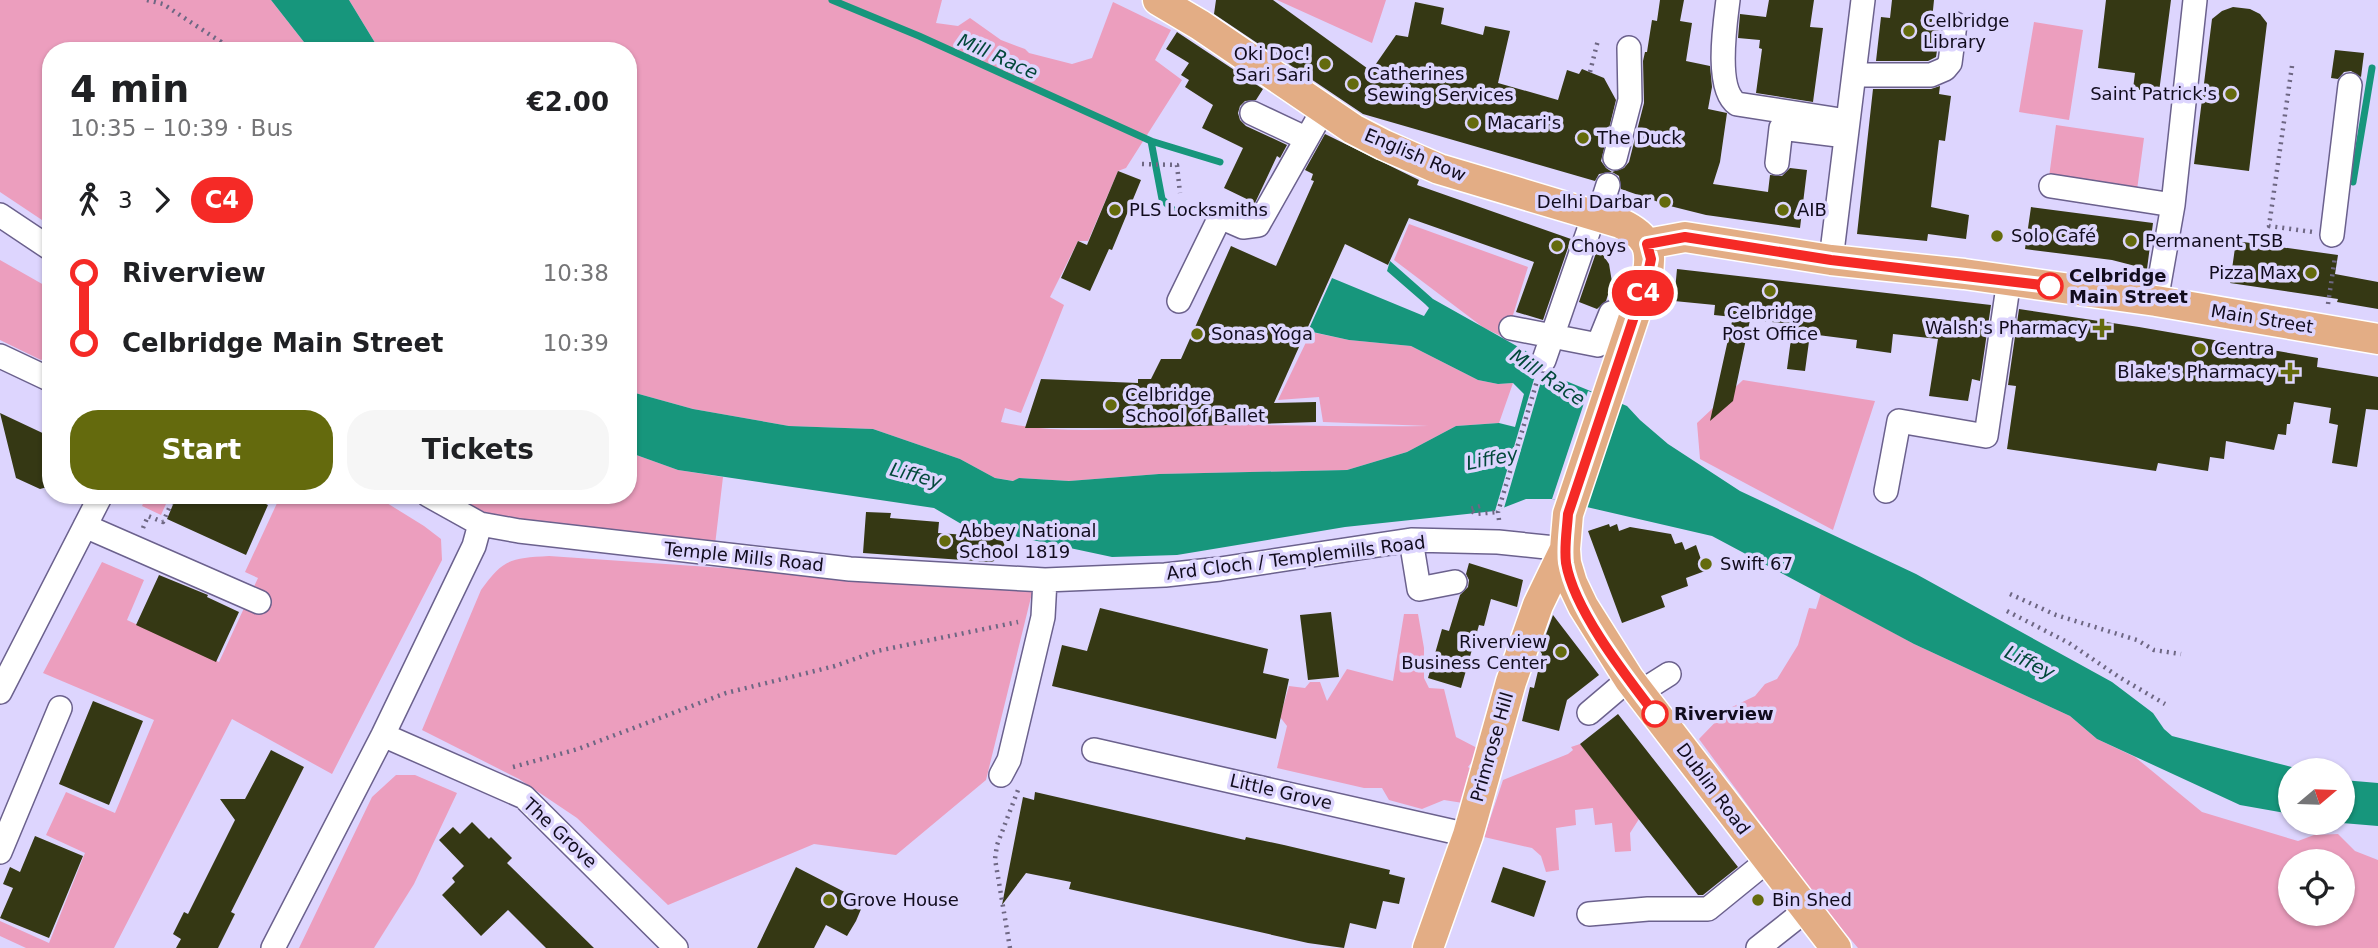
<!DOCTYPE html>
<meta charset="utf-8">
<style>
:root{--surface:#fff;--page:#f6f6f6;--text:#202124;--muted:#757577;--accent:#646a0d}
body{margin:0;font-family:"DejaVu Sans",sans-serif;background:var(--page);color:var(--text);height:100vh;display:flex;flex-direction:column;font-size:26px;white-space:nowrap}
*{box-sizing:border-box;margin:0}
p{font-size:23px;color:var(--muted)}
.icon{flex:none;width:38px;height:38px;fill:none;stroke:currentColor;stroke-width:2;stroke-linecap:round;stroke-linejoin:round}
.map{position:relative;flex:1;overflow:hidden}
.drawer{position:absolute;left:42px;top:42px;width:595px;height:462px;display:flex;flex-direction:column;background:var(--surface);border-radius:28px;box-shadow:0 2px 5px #0004}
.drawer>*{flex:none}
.badge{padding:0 14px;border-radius:23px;font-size:24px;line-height:46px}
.needle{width:46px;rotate:71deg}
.controls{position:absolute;left:2278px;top:758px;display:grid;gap:14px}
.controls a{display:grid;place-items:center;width:77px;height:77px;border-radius:50%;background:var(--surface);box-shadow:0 2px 5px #0004;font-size:35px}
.map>.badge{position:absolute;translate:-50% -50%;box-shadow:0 0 0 4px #fff}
.legs{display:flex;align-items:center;gap:10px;height:77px;padding:0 28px;font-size:23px}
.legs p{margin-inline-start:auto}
.summary{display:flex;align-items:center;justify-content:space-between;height:119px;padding:0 28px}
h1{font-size:38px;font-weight:600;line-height:52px}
.action{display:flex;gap:14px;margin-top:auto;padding:14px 28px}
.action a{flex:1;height:80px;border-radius:28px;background:var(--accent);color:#fff;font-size:28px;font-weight:600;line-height:80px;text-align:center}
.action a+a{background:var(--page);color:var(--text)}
ul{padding:0 28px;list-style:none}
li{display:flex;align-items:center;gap:24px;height:70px;font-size:26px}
li i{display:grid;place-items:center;width:10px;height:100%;margin:0 9px;background:currentColor}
li i::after{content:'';width:18px;height:18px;margin:-9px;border:5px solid;border-radius:50%;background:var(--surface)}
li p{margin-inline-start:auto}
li:first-child i{background:linear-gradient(#0000 50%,currentColor 0)}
li:last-child i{background:linear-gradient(currentColor 50%,#0000 0)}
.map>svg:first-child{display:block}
.green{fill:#ec9ebe;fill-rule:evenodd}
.water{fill:#17967c}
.pier{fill:#ddd5fe}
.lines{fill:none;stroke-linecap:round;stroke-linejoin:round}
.stream{stroke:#17967c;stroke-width:7}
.building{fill:#353814}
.minor-casing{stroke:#6b618d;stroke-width:26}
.major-casing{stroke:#fff;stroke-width:33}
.path{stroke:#6e6783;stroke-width:4.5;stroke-dasharray:2 5;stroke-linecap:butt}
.minor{stroke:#fff;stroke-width:23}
.major{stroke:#e3ad85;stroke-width:30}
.line-1-casing{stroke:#fff;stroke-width:16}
.line-1{stroke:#f52a26;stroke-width:10}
.poi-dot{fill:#646a0d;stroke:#ddd5fe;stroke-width:2.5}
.stop-1-dot{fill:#fff;stroke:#f52a26;stroke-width:3.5}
.labels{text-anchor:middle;stroke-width:7;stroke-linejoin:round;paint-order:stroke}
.poi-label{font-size:18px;fill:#110c1d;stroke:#ddd5fe;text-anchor:start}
.street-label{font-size:18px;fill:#110c1d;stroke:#ddd5fe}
.stop-label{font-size:18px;font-weight:bold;fill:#110c1d;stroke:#ddd5fe;text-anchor:start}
.water-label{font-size:19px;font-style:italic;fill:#02483a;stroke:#ddd5fe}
</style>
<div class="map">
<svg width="2378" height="948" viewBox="0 0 2378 948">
<rect width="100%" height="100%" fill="#ddd5fe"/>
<!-- green -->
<path class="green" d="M 0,0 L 271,0 L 311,51 L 51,51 L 51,226 L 0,192 Z
M 349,0 L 942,0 L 936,23 L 958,26 L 970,18 L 1001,40 L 1025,49 L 1029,53 L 1072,64 L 1092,58 L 1113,2 L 1171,30 L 1155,60 L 1182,80 L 1126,168 L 1118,171 L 1088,241 L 1078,241 L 1050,297 L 1064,305 L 1021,413 L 1005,408 L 1001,422 C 1073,438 1151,425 1225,425 C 1293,425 1361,427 1429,426 L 1323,422 L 1319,397 L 1278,400 L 1311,332 L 1349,340 L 1411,346 L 1478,380 L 1498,384 L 1513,383 L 1499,423 L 1456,426 L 1407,452 L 1347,470 L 1159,474 L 1069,481 L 1019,478 L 1014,481 L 995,478 L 960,459 L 873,429 L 789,426 L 693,409 L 628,391 L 628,51 L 380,51 Z
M 1277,0 L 1386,0 L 1372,43 Z
M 2034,22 L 2083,30 L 2069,120 L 2019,112 Z
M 2056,125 L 2144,138 L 2137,190 L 2049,177 Z
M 1409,224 L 1528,267 L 1513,315 L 1503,337 L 1484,328 L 1394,260 Z
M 0,260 L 51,289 L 50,356 L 41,360 L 0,340 Z
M 1743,380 L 1875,401 L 1833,530 L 1700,459 L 1697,423 Z
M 628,452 L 678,470 L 723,477 L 715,545 L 611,542 L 485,513 L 456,495 L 628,495 Z
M 147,495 L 170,495 L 161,515 L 142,506 Z
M 266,495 L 374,495 L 424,526 L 441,539 L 442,560 L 332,774 L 232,719 L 114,948 L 26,948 L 0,936 L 0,921 L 49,943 L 85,853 L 46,835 L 66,792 L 115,813 L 154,720 L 43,673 L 102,562 L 144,580 L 127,620 L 219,662 L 258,578 L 245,572 L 278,501 Z
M 549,556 L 1033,589 L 986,780 L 896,855 L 814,844 L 668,905 L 577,818 L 519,779 L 422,730 L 481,590 C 503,559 511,558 549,556 Z
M 1821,593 L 1914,644 L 2070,716 L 2097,739 L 2135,757 L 2202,812 L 2298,841 L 2314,835 L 2338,834 L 2355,851 L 2378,860 L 2378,948 L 1858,948 L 1823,907 L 1699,739 L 1728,709 L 1755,696 L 1765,684 L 1777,679 L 1798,645 L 1809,608 L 1816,609 ZM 2291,861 L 2343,861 L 2343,914 L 2291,914 Z
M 1404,614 L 1418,614 L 1424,648 L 1424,678 L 1429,688 L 1444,689 L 1456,737 L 1481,750 L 1468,767 L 1471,769 L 1463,803 L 1444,800 L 1422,809 L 1389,800 L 1382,788 L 1364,788 L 1277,768 L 1287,726 L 1280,717 L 1289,686 L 1305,688 L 1310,682 L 1320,682 L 1327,701 L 1347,669 L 1393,681 Z
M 1580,744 L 1639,819 L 1630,833 L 1631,851 L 1615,852 L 1612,823 L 1595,825 L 1593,808 L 1575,810 L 1576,825 L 1556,828 L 1559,870 L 1546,872 L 1541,856 L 1532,848 L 1484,837 L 1503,780 L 1568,754 L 1573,750 L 1571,747 Z
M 396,775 L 415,775 L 457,793 L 414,884 L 374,948 L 299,948 L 372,797 Z"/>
<!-- water -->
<path class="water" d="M 271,0 L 349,0 L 380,51 L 311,51 Z
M 1390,261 L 1433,299 L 1540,359 L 1544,372 L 1627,406 L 1640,420 L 1668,444 L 1740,491 L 1916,574 L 2112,682 L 2153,713 L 2164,729 L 2172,736 L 2303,770 L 2291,770 L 2291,814 L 2240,805 L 2097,739 L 2070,716 L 1914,644 L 1712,536 L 1552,499 L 1526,499 L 1495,511 L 1345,527 L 1177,555 L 1112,557 L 963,525 L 934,508 L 678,470 L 628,452 L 628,391 L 693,409 L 789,426 L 873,429 L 960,459 L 995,478 L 1013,481 L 1019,478 L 1069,481 L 1159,474 L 1347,470 L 1407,452 L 1456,426 L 1499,423 L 1515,427 L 1524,394 L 1513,383 L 1498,384 L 1478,380 L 1411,346 L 1349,340 L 1308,331 L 1332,278 L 1424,316 L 1429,308 L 1425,304 L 1387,271 Z
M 2343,780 L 2378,783 L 2378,826 L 2342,823 Z"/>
<!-- pier -->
<path class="pier" d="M 1540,359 L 1547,361 L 1504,508 L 1495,511 Z
M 1588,391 L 1616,402 L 1580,506 L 1552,499 Z"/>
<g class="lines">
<!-- stream -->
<path class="stream" d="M 832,0 L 919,36 L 1151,141 L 1220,162
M 1151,141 L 1162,199 L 1175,212
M 2353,182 L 2372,68"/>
</g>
<!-- building -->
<path class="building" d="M 1216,0 L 1273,0 L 1371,71 L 1396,35 L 1408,37 L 1415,2 L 1444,8 L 1441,24 L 1483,35 L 1485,26 L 1510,31 L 1498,83 L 1558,100 L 1567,70 L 1579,74 L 1582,69 L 1604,78 L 1616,100 L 1601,161 L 1606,168 L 1612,172 L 1624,168 L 1629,162 L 1644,103 L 1643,61 L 1645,52 L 1647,52 L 1652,20 L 1657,21 L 1660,0 L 1684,0 L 1680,21 L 1692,23 L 1686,61 L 1710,66 L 1712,87 L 1708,109 L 1727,113 L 1720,162 L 1713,184 L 1768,192 L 1770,175 L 1782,176 L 1790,168 L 1807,170 L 1800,228 L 1706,215 L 1670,206 L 1621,189 L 1619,176 L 1612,172 L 1599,174 L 1595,181 L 1363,114 L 1214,14 Z
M 1769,0 L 1814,0 L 1810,27 L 1823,28 L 1813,102 L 1756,93 L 1762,49 L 1759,48 L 1760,40 L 1738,38 L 1740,14 L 1766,17 Z
M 1892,0 L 1934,0 L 1931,30 L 1940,31 L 1936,57 L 1928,61 L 1876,61 L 1881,17 L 1890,18 Z
M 2106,0 L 2171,0 L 2159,92 L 2133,89 L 2135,73 L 2098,68 Z
M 2233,7 L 2250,9 L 2260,14 L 2267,23 L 2249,171 L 2194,164 L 2212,19 L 2222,11 Z
M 1177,32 L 1263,89 L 1256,100 L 1245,101 L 1240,106 L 1238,113 L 1240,120 L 1246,126 L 1287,145 L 1280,158 L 1277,156 L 1255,203 L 1224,188 L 1243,148 L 1202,128 L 1213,105 L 1185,87 L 1189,80 L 1181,75 L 1189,63 L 1166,49 Z
M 2335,50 L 2364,53 L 2361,77 L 2351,71 L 2344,72 L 2338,79 L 2331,78 Z
M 1940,86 L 1939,94 L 1951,96 L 1945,141 L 1939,140 L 1931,207 L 1969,215 L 1966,239 L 1928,234 L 1927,241 L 1857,234 L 1873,89 L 1931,89 Z
M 1325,134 L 1419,180 L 1417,185 L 1571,239 L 1543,320 L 1516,312 L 1534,262 L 1409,218 L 1388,265 L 1345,244 L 1274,403 L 1316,402 L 1316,422 L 1140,428 L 1025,428 L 1041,379 L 1138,383 L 1138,379 L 1151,379 L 1161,359 L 1181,359 L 1231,246 L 1276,266 L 1314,181 L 1311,180 L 1313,174 L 1305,170 Z
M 1118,171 L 1141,180 L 1112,250 L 1109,249 L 1090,291 L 1061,278 L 1078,241 L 1087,245 Z
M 2031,207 L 2153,223 L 2147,269 L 2112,260 L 2025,249 Z
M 2236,241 L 2338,255 L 2335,274 L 2378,282 L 2378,309 L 2337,302 L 2338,299 L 2230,283 Z
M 1597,250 L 1601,252 L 1609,264 L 1612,282 L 1606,301 L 1597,309 L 1579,302 Z
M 1677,269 L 1991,305 L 1980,381 L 1972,379 L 1968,401 L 1929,396 L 1938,339 L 1893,334 L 1891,353 L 1856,348 L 1857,340 L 1810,334 L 1805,371 L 1787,369 L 1793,324 L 1750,320 L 1733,401 L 1710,421 L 1733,317 L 1714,315 L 1715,305 L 1674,301 Z
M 2019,309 L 2139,327 L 2318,358 L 2317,367 L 2378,377 L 2378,410 L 2366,409 L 2357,467 L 2332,463 L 2338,425 L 2329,423 L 2331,408 L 2294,402 L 2290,424 L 2287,424 L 2286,435 L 2278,434 L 2274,450 L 2226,441 L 2224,459 L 2210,457 L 2208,471 L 2158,463 L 2156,471 L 2007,449 L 2016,386 L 2008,385 Z
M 0,413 L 51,437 L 51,486 L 40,489 L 16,478 Z
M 177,495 L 247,495 L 268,505 L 246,555 L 167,519 Z
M 866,512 L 891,513 L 890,518 L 939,522 L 938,533 L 995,537 L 1004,542 L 1005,552 L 1003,558 L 991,562 L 863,553 Z
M 1609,524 L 1610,527 L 1617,524 L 1619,531 L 1630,527 L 1671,534 L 1675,544 L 1682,542 L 1685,550 L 1696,545 L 1705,571 L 1686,578 L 1688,586 L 1661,596 L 1665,607 L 1622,623 L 1588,531 Z
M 1469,563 L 1523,580 L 1517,607 L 1491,599 L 1484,626 L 1479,625 L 1461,688 L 1428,678 L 1442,629 L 1449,631 L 1460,595 L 1468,587 L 1469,580 L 1466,574 Z
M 159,575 L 208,595 L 207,597 L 239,612 L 216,662 L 136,625 Z
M 1100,608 L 1268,649 L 1263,673 L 1289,679 L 1276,739 L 1052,686 L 1062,645 L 1087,651 Z
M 1331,612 L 1339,677 L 1308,680 L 1300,615 Z
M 1553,615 L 1599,675 L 1567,700 L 1559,731 L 1522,721 L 1530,687 L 1534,688 L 1542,654 L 1540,651 Z
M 93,701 L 143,721 L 109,805 L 59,784 Z
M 1618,714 L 1738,867 L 1703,895 L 1698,895 L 1580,744 Z
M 271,750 L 304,767 L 231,912 L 235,914 L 218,948 L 176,948 L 181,939 L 173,934 L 184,912 L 188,914 L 235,820 L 220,799 L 245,799 Z
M 1035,792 L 1245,840 L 1246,837 L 1284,845 L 1390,870 L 1389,874 L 1405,878 L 1399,904 L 1383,901 L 1376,929 L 1350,923 L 1344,948 L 1308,943 L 1069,889 L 1071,882 L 1026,873 L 1002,905 L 1023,797 L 1034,800 Z
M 472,822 L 489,839 L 491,837 L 512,858 L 507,863 L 594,948 L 546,948 L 508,910 L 481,936 L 442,895 L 455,882 L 452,878 L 464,866 L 439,840 L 453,827 L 460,834 Z
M 35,836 L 83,856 L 49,938 L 0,918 L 13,888 L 3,884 L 10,867 L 20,872 Z
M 796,867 L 864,902 L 856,921 L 847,936 L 826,925 L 814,948 L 757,948 Z
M 1503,867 L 1546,881 L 1534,917 L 1491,902 Z"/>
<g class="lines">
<defs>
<path id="minor" d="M 1728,0 C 1725,24 1715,89 1737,104 L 1847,121
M 1854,75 L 1931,75 L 1945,69 L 1950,63 L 1955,24
M 1252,113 L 1305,138
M 1615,158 L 1630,100 L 1629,48
M 1777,163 L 1781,128 L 1846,136
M 2051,186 L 2173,205
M 0,215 L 51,249
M 1598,216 L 1608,185
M 2332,235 L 2350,85
M 1831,260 L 1863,0
M 1179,301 L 1220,217 L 1243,227 L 1258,225 L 1323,110
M 2156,301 L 2173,205 L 2195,0
M 1511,328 L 1598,345 L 1611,313
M 0,356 L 51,380
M 1544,360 L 1594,215
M 1886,491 L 1899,421 L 1986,436 L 2009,280
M 428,495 L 480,524 L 519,531 L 850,569 L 1045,580 L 1165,575 L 1220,569 L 1411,540 L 1498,542 L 1565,549
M 85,526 L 259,602
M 1411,540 L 1419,589 L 1455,582
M 0,692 L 101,495
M 1639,693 L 1669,674
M 1589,713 L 1629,679
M 383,735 L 524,797 L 676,948
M 1094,750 L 1468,835
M 1001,775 L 1009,760 L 1043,617 L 1045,580
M 0,852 L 60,708
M 1589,914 L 1648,909 L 1708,909 L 1767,861
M 273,948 L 383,735 L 474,546 L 480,524
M 1758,948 L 1806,910"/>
<path id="major" d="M 1158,0 L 1200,25 L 1353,129 L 1384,145 L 1439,169 L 1620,223 C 1648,236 1653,248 1647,278 L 1568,514 L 1565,549 L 1566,563 L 1572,583 L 1583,606 L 1629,679 L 1836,948
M 1647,244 L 1685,237 L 1831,260 L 1964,274 L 2156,301 L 2378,339
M 1428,948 L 1468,835 L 1511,682 L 1538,605 L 1565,549"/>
</defs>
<!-- minor casing -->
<use href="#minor" class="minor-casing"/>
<!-- major casing -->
<use href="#major" class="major-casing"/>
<!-- path -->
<path class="path" d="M 147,0 L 163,4 L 221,42 L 228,51
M 2292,66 L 2269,226 L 2313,232
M 1590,72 L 1598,40
M 1142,164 L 1177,165 L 1180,193
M 2328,304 L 2335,257
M 251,495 L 268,502
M 1480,506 L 1470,509 L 1475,514 L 1498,512
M 1499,520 L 1498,512 L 1537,381
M 143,528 L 148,516 L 163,522 L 175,495
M 2010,594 L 2056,615 L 2137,640 L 2154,650 L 2181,654
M 2007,611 L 2069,643 L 2119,677 L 2165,704
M 513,767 L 578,749 L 726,693 L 835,666 L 877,651 L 1018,622
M 1010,948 L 995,859 L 997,845 L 1018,790"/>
<!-- minor -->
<use href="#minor" class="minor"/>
<!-- major -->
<use href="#major" class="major"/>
</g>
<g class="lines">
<defs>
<path id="line-1" d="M 1655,714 C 1626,676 1574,610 1566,563 C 1564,547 1567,530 1568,514 L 1647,278 L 1651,259 L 1647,244 L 1685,237 L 1831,260 L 2050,286"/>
</defs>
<!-- line-1 casing -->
<use href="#line-1" class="line-1-casing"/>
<!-- line-1 -->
<use href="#line-1" class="line-1"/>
</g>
<!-- markers -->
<g class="poi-dot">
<circle cx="1909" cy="31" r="7"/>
<circle cx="1325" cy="64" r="7"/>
<circle cx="1353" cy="84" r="7"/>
<circle cx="2231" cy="94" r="7"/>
<circle cx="1473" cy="123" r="7"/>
<circle cx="1583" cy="138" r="7"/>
<circle cx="1665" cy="202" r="7"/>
<circle cx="1115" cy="210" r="7"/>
<circle cx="1783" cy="210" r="7"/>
<circle cx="1997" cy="236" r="7"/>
<circle cx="2131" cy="241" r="7"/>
<circle cx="1557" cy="246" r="7"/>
<circle cx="2311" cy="273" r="7"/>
<circle cx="1770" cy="291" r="7"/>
<path d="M2098.5 317.5h7v7h7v7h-7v7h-7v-7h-7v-7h7z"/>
<circle cx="1197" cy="334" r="7"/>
<circle cx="2200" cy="349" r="7"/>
<path d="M2286.5 361.5h7v7h7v7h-7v7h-7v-7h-7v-7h7z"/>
<circle cx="1111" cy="405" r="7"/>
<circle cx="945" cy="541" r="7"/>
<circle cx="1706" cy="564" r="7"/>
<circle cx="1561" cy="652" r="7"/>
<circle cx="829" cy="900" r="7"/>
<circle cx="1758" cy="900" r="7"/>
</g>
<g class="stop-1-dot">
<circle cx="2050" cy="286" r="12"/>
<circle cx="1655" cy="714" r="12"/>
</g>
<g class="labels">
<!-- poi labels -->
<g class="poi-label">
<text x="1923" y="27">Celbridge<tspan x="1923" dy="21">Library</tspan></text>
<text x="1311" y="60" text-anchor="end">Oki Doc!<tspan x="1311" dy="21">Sari Sari</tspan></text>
<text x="1367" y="80">Catherines<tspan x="1367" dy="21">Sewing Services</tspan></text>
<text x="2217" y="100" text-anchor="end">Saint Patrick's</text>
<text x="1487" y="129">Macari's</text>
<text x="1597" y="144">The Duck</text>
<text x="1651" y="208" text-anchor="end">Delhi Darbar</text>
<text x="1129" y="216">PLS Locksmiths</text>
<text x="1797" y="216">AIB</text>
<text x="2011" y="242">Solo Café</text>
<text x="2145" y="247">Permanent TSB</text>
<text x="1571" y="252">Choys</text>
<text x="2297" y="279" text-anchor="end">Pizza Max</text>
<text x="1770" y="319" text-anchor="middle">Celbridge<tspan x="1770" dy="21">Post Office</tspan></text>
<text x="2088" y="334" text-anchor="end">Walsh's Pharmacy</text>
<text x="1211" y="340">Sonas Yoga</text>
<text x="2214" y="355">Centra</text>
<text x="2276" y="378" text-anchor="end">Blake's Pharmacy</text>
<text x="1125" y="401">Celbridge<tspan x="1125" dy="21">School of Ballet</tspan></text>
<text x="959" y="537">Abbey National<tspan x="959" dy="21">School 1819</tspan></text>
<text x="1720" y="570">Swift 67</text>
<text x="1547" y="648" text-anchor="end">Riverview<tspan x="1547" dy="21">Business Center</tspan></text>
<text x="843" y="906">Grove House</text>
<text x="1772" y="906">Bin Shed</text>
</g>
<!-- street labels -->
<g class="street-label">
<text transform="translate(1415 155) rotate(23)" y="6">English Row</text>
<text transform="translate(2262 319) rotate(9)" y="6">Main Street</text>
<text transform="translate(744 557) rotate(6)" y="6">Temple Mills Road</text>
<text transform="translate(1296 558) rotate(-7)" y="6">Ard Cloch / Templemills Road</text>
<text transform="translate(1492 747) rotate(-74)" y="6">Primrose Hill</text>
<text transform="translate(1713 789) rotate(53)" y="6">Dublin Road</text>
<text transform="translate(1281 792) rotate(13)" y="6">Little Grove</text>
<text transform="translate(560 833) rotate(43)" y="6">The Grove</text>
</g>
<!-- stop labels -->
<g class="stop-label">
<text x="2069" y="282">Celbridge<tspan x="2069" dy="21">Main Street</tspan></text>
<text x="1674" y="720">Riverview</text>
</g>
<!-- water labels -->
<g class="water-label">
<text transform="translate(998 56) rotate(24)" y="7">Mill Race</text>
<text transform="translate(1548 377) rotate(34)" y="7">Mill Race</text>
<text transform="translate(1492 458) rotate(-11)" y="7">Liffey</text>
<text transform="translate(916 475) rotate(15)" y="7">Liffey</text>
<text transform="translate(2030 662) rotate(26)" y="7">Liffey</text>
</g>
</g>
</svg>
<div class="controls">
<a><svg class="needle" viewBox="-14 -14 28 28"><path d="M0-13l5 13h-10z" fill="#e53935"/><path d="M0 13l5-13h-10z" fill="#757577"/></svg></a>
<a><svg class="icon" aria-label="locate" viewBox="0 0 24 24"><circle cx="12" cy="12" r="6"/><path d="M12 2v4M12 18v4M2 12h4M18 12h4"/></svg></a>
</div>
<b class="badge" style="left:1643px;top:293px;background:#f52a26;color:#fff">C4</b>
<section class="drawer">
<div class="summary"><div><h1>4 min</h1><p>10:35 – 10:39 · Bus</p></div><b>€2.00</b></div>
<div class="legs"><svg class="icon" aria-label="walk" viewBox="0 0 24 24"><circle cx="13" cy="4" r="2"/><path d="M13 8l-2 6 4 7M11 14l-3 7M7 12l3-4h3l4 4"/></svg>3<svg class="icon" aria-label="forward" viewBox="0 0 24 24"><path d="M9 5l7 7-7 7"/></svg><b class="badge" style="background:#f52a26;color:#fff">C4</b></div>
<ul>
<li><i style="color:#f52a26"></i><b>Riverview</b><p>10:38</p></li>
<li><i style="color:#f52a26"></i><b>Celbridge Main Street</b><p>10:39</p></li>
</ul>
<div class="action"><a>Start</a><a>Tickets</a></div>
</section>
</div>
